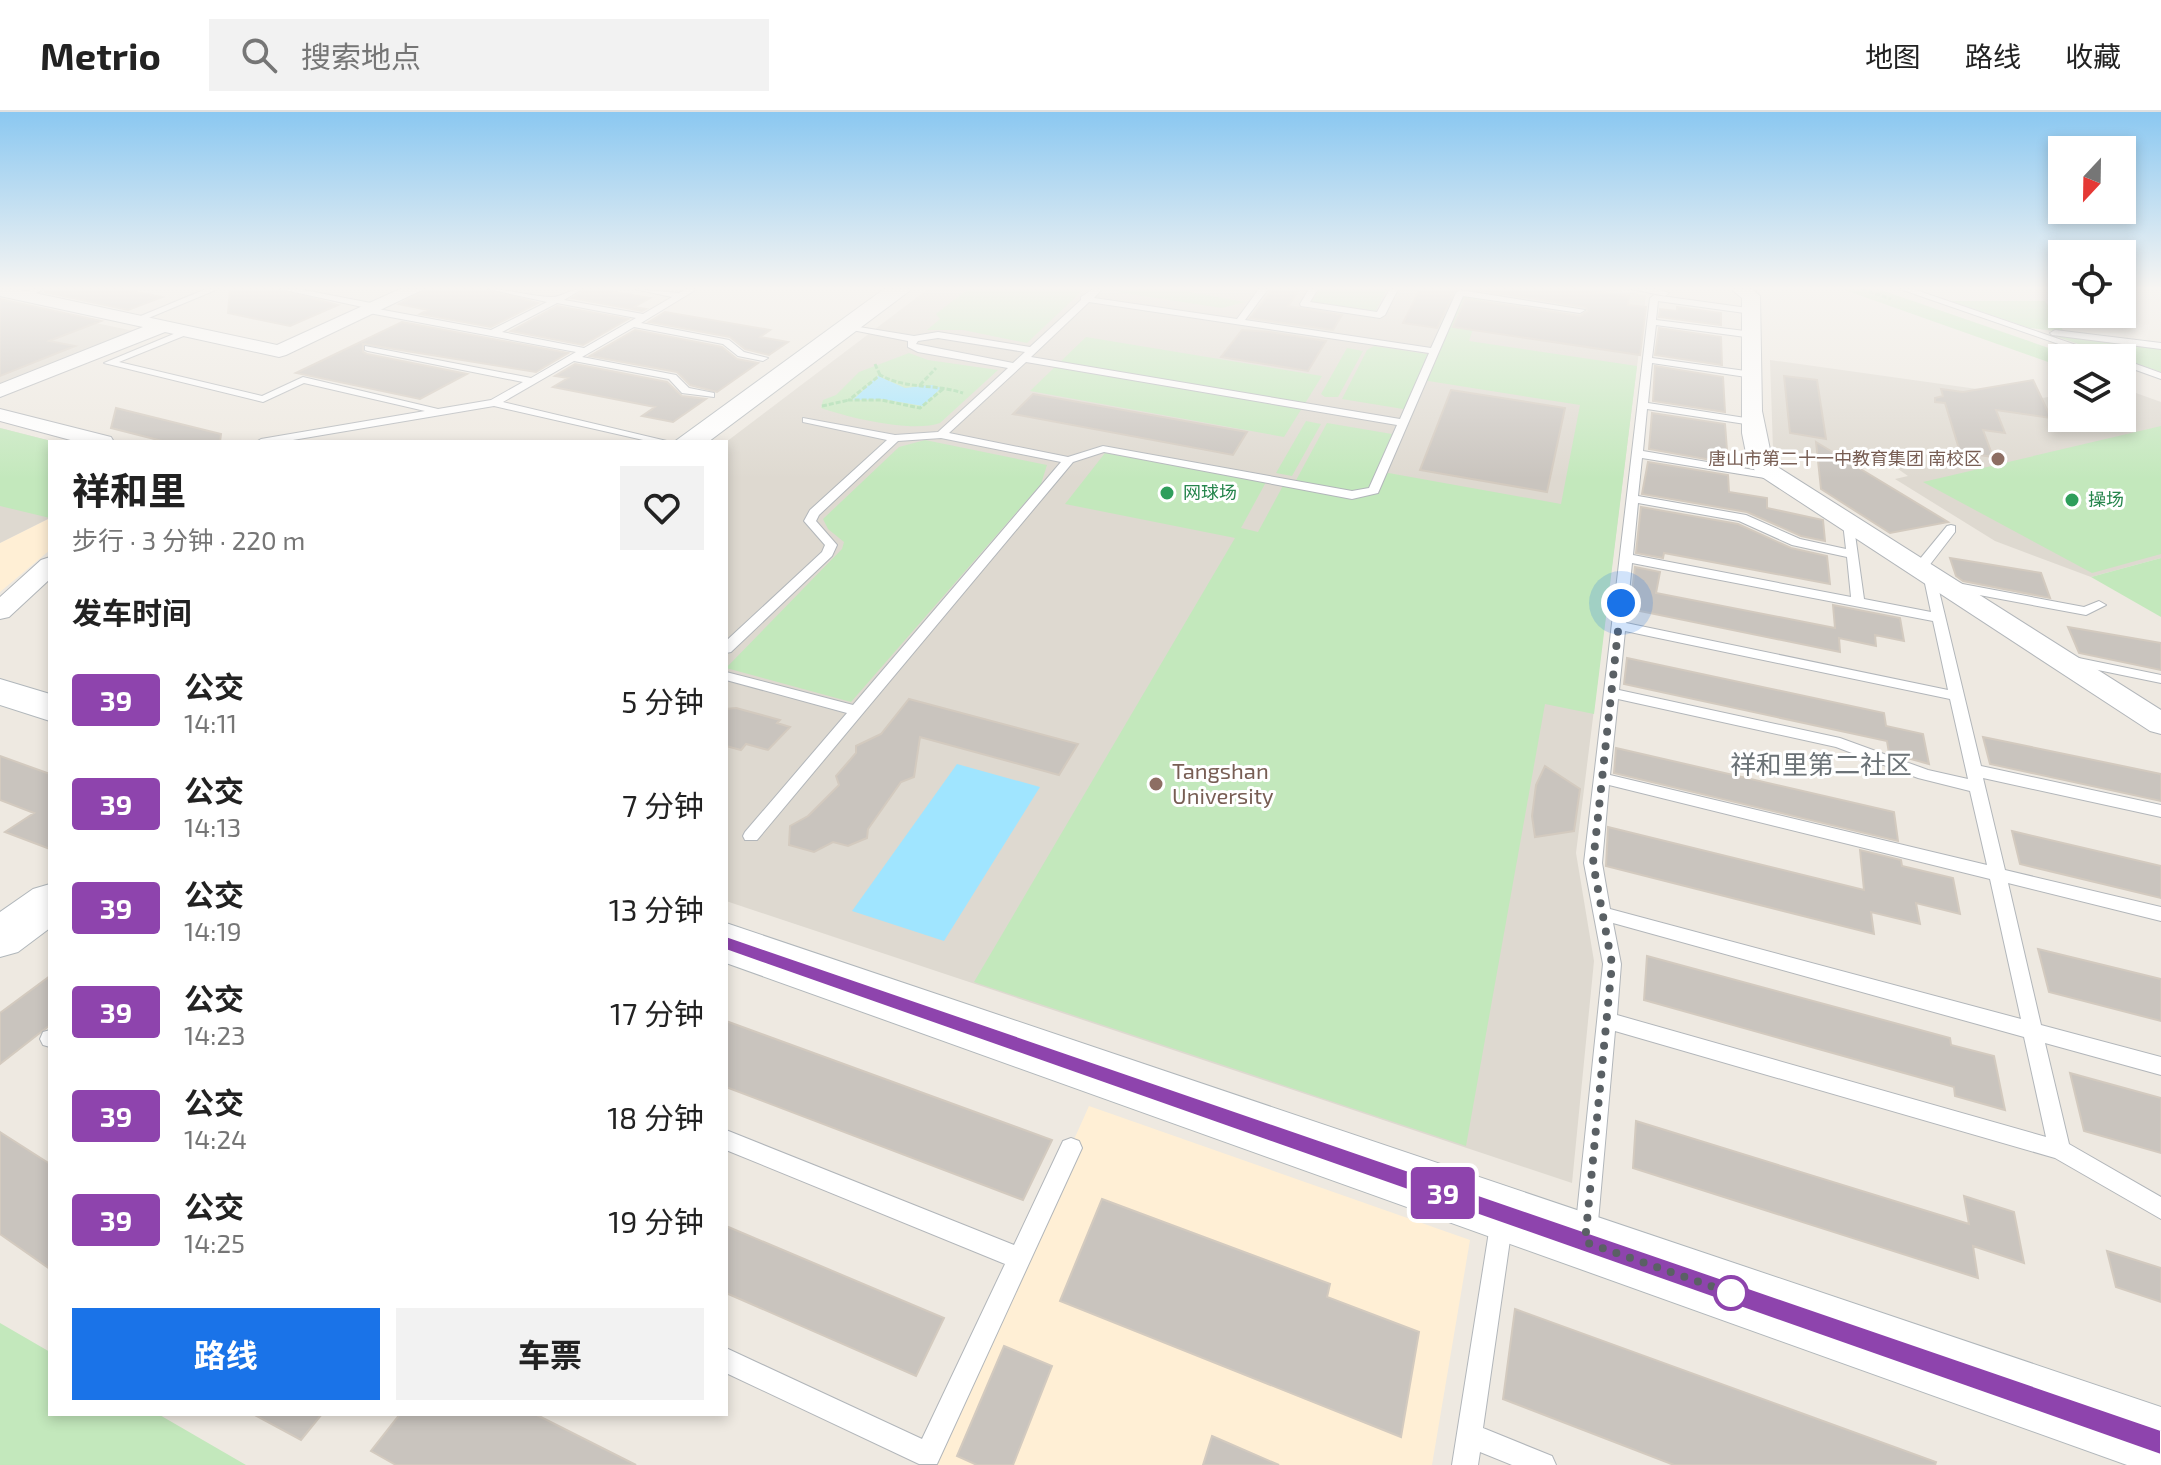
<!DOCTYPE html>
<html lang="zh">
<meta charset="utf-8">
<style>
:root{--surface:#fff;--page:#f2f2f2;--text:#222;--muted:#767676;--line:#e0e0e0;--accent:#1a73e8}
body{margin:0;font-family:"Exo 2","Noto Sans SC",sans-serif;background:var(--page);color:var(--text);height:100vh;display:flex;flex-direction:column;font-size:30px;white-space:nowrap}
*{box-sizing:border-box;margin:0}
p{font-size:26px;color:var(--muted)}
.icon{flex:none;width:44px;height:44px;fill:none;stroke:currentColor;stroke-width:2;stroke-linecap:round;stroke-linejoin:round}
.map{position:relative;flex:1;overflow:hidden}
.drawer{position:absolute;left:48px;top:328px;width:680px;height:976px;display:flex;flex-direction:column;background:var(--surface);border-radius:0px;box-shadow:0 4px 12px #0003}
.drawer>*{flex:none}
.badge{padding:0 16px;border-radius:6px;font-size:28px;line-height:52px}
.needle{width:52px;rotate:202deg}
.fabs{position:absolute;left:2048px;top:24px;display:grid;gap:16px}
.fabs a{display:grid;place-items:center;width:88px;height:88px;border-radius:0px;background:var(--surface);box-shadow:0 4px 12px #0003;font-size:40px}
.you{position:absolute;width:40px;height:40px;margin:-20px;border:6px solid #fff;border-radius:50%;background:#1a73e8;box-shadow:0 0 0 12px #1a73e833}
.map>.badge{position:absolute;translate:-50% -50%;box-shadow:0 0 0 4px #fff}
h2{padding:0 24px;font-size:30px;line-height:72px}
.round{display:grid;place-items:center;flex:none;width:84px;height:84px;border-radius:0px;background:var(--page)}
.headline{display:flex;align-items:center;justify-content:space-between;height:136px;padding:0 24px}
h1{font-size:38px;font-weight:700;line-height:60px}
.button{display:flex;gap:16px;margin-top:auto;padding:16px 24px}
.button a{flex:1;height:92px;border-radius:0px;background:var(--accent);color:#fff;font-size:32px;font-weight:700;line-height:92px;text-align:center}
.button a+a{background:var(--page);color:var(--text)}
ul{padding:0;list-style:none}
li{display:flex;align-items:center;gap:24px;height:104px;padding:0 24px}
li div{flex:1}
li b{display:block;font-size:30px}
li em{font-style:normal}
li .badge{min-width:88px;font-weight:700;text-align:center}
header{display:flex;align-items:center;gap:48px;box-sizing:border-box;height:112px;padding:0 40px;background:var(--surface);border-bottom:2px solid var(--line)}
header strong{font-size:38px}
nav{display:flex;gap:44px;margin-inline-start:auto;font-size:28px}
.search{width:560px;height:72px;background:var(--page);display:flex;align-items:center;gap:20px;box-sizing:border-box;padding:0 28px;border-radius:0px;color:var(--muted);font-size:30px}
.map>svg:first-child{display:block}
.commercial{fill:#ffefd5}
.education{fill:#ded9d0}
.green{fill:#c3e8bc}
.water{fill:#a0e5ff}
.building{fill:#c9c4be;stroke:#d3cabf;stroke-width:2}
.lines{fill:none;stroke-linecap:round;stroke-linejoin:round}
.lane-casing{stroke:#b2b6ba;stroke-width:2}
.street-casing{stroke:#b2b6ba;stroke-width:2}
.secondary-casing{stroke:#b1b7bb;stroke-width:2}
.path{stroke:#9edaa4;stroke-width:3;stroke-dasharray:5 2;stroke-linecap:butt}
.lane{fill:#fff;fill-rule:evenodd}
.street{fill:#fff;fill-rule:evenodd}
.secondary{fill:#fff;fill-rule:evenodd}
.line{fill:#8e44ad;stroke:#fff;stroke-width:2}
.walk{stroke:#5a6064;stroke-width:8;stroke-dasharray:0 14.4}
.education-dot{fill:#8d6e63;stroke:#fff;stroke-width:3}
.leisure-dot{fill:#2e9e5b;stroke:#fff;stroke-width:3}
.stop-dot{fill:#fff;stroke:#8e44ad;stroke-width:4}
.labels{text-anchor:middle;stroke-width:6;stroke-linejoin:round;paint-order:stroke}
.far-education-label{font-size:18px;fill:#785e54;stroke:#fff;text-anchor:end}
.far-leisure-label{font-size:18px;fill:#27864d;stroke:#fff;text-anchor:start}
.education-label{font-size:22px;fill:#785e54;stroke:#fff;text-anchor:start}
.quarter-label{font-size:26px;fill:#6b7276;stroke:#fff}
</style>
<header>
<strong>Metrio</strong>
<div class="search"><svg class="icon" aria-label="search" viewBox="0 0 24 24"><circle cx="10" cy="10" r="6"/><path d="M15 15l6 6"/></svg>搜索地点</div>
<nav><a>地图</a><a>路线</a><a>收藏</a></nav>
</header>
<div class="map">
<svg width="2161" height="1353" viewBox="0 0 2161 1353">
<rect width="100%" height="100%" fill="#eee9e1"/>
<!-- commercial -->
<path class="commercial" d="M 50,406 L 50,438 L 0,480 L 0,431 Z
M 1089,994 L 1470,1128 L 1432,1353 L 928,1353 Z"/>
<!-- education -->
<path class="education" d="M 928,177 L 1606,177 L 1646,183 L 1576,741 L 1594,849 L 1572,1071 L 726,789 L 726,330 Z
M 0,191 L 134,219 L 0,273 Z
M 1770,248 L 2042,286 L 2062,283 L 2062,306 L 2122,306 L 2122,276 L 2161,290 L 2161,446 L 2091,465 L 1995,429 L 1895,367 L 1908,364 L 1898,357 L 1773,337 Z
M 0,316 L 55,330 L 50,330 L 50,406 L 0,431 Z"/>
<!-- green -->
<path class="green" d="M 968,177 L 1084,177 L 1027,231 L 963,218 L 927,218 L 940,207 L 936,202 Z
M 1136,177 L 1174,177 L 1245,190 L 1222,196 L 1117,180 Z
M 1320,177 L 1387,177 L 1375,200 L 1311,191 Z
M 1842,177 L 1878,177 L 2078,246 L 2062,246 L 2062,255 Z
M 1459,184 L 1483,187 L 1469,229 L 1637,254 L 1594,602 L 1545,592 L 1466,1034 L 974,870 L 1235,426 L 1065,392 L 1105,341 L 1266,370 L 1241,416 L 1258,420 L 1285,370 L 1294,372 L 1327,311 L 1398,323 L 1383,360 L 1561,392 L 1580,293 L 1422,268 L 1409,298 L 1342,287 L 1367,238 L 1374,234 L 1433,243 Z
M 1951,189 L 2045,189 L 2064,220 L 2029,216 Z
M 2055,224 L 2161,237 L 2161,260 Z
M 1086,225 L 1322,264 L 1284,325 L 1030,279 Z
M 1347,236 L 1363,239 L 1338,285 L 1325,285 L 1321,282 Z
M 909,241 L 928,248 L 998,258 L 940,311 C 913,321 850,306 821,296 L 823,288 L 836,283 L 859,260 Z
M 1306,309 L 1321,312 L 1292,364 L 1276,361 Z
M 2161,314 L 2161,442 L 2092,461 L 1923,370 Z
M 0,316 L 55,330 L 50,330 L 50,406 L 0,394 Z
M 925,328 L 1047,353 L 1041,372 L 851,590 L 726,556 L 842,437 L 844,430 L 828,417 L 823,407 L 899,335 Z
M 2161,446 L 2161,505 L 2091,465 Z
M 0,1211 L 50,1240 L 50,1302 L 158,1302 L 246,1353 L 0,1353 Z"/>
<!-- water -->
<path class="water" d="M 878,264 L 905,276 L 932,273 L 941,276 L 923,294 L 882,287 L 853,288 Z
M 957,652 L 1040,675 L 944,829 L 852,799 Z"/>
<!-- building -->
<path class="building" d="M 47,177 L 122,177 L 162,185 L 128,198 L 45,180 Z
M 230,177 L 277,177 L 338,193 L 290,214 L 228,201 Z
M 427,177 L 485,177 L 538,191 L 491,215 L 420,202 L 428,198 L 399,192 Z
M 585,177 L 598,177 L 650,186 L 634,195 L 646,197 L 642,199 L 572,186 Z
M 1273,177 L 1300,177 L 1288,194 L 1342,203 L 1333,218 L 1250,206 Z
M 1420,177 L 1456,177 L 1437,216 L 1403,211 Z
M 1474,177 L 1577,177 L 1629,184 L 1628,193 L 1646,195 L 1640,243 L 1453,215 L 1465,187 L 1580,204 L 1588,199 L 1585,195 Z
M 0,188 L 0,187 L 101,209 L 49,229 L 75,234 L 0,264 Z
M 557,194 L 628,207 L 583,233 L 511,219 Z
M 1677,195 L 1721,201 L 1721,213 L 1659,205 L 1660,197 L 1677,199 Z
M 665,200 L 770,218 L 760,225 L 788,230 L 769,243 L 745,237 L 730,225 L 649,210 Z
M 402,210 L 568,241 L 536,260 L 363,232 L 363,240 L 367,242 L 467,262 L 420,287 L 296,261 Z
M 1659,216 L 1721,225 L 1722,253 L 1655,243 Z
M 635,218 L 722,235 L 737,247 L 758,251 L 717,280 L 690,273 L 677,260 L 590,244 Z
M 1242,218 L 1270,220 L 1326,229 L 1308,259 L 1221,245 Z
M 575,252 L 667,270 L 682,284 L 706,287 L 673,310 L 642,304 L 655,295 L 553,275 L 568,266 L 555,264 Z
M 1655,254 L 1723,265 L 1725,300 L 1653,289 Z
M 1784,264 L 1817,268 L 1826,327 L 1790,321 Z
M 2033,268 L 2051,306 L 1996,298 L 2005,321 L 1983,318 L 1993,345 L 1960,340 L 1945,291 L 1935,290 L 1935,286 L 1943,284 L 1941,277 L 1963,280 Z
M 1451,278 L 1565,296 L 1547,380 L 1420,358 Z
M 1033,282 L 1247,320 L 1233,343 L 1013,302 Z
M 116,296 L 221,322 L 220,330 L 166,330 L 111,316 Z
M 1652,301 L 1725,312 L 1728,351 L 1649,337 Z
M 1816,330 L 1948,410 L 1890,421 L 1821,377 Z
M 1648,350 L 1728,363 L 1729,380 L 1767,386 L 1767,396 L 1823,408 L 1825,429 L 1801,424 L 1747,400 L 1642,382 Z
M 1641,395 L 1738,412 L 1791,436 L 1827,444 L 1830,472 L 1664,441 L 1663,446 L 1636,441 Z
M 1950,446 L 2041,461 L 2050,486 L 1963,469 L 1956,464 Z
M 1635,455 L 1660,460 L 1656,481 L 1835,516 L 1833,493 L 1900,506 L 1904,529 L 1875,523 L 1876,534 L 1839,526 L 1840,540 L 1630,497 Z
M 2068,515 L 2161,531 L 2161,558 L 2079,541 Z
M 1627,546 L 1884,601 L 1886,614 L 1923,622 L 1929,652 L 1889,641 L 1887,629 L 1624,572 Z
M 909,587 L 1078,632 L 1059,663 L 920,625 L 914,665 L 901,670 L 868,717 L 867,726 L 848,734 L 833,730 L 814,740 L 789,733 L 790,714 L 808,704 L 839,673 L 836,664 L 856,641 L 856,634 L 881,622 Z
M 736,596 L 780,608 L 777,611 L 790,615 L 768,638 L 746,632 L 741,638 L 726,634 L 726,597 Z
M 1983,625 L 2161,662 L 2161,689 L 1990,652 Z
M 1616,636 L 1894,700 L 1898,729 L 1614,661 Z
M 0,644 L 50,662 L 50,737 L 5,720 L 34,701 L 0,688 Z
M 1545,654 L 1580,677 L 1574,719 L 1535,725 L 1532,704 L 1536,673 Z
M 1608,715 L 1864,778 L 1860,738 L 1901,748 L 1902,754 L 1953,766 L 1960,802 L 1916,791 L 1920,812 L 1871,800 L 1874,822 L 1606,754 Z
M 2012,719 L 2161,754 L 2161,786 L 2020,752 Z
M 2038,837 L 2161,867 L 2161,909 L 2049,880 Z
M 1647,844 L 1950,926 L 1951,933 L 1994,944 L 2005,998 L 1955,984 L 1954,975 L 1644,888 Z
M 50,864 L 50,913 L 0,952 L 0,901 Z
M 726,909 L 1052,1028 L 1023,1088 L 726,975 Z
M 2070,961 L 2161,986 L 2161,1041 L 2084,1019 Z
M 1636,1009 L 1969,1112 L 1964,1084 L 2014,1100 L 2024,1151 L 1973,1134 L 1978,1166 L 1633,1056 Z
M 0,1020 L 50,1052 L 50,1157 L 0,1122 Z
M 1102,1087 L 1330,1172 L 1327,1185 L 1419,1220 L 1401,1325 L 1060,1189 Z
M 726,1114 L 944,1206 L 916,1264 L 726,1181 Z
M 2107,1139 L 2161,1156 L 2161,1190 L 2116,1175 Z
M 1515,1197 L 1936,1350 L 1935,1353 L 1674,1353 L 1503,1287 Z
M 1004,1234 L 1052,1254 L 1013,1353 L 977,1353 L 957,1344 Z
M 253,1302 L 322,1302 L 301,1328 Z
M 400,1302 L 535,1302 L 636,1353 L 396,1353 L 371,1339 Z
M 1212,1324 L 1279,1353 L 1203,1353 Z"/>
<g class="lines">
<defs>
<path id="lane" d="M 32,177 L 44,177 L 26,186 L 19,184 Z
M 206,177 L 218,177 L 139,210 L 131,208 Z
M 280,177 L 299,177 L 376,192 L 380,195 L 378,197 L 491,218 L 547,190 L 488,177 C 509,177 531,185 552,185 C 562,185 570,177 582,177 L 564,188 L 643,202 L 672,185 L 635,177 L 679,181 L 686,177 L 697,177 L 641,211 L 729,228 L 744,240 L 768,246 L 763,249 L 738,244 L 723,232 L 634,215 L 582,245 L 676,263 L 689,276 L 714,281 L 714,285 L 682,281 L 669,267 L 574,249 L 503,290 L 671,330 L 652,330 L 494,294 L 281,330 L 256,330 L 261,327 L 425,299 L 304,271 L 263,290 L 104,251 L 188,216 L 193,219 L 191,221 L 119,250 L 262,284 L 303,265 L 438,297 L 491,288 L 523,270 L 368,239 L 365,238 L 365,234 L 531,266 L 576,240 L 369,201 L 364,198 L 367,196 ZM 557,191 L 636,206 L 584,236 L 502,220 Z
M 1093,177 L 1102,177 L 1094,186 L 1237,207 L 1259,177 L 1268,177 L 1245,208 L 1431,236 L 1456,181 L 1460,178 L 1585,198 L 1580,201 L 1463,184 L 1378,381 L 1352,387 L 1104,340 L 1073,350 L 757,728 L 745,728 L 743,724 L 745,720 L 847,601 L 726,568 L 726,560 L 853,593 L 1061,350 L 941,326 L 898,329 L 819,403 L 816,409 L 837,433 L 832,444 L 731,540 L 726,541 L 726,529 L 822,440 L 825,433 L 804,409 L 810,398 L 887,328 L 803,310 L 803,306 L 895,323 L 938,320 L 1008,256 L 918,240 L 908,235 L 908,229 L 842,216 L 847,213 L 914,224 L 938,220 L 1030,235 L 1081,188 L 1081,185 ZM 1089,190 L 1429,241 L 1400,307 L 1031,245 ZM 938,226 L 1025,240 L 1013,251 L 916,232 L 918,229 ZM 1026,250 L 1397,313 L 1369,376 L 1352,379 L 1103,334 L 1068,345 L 949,321 Z
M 1309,177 L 1318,177 L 1310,190 L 1377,200 L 1390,177 L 1398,177 L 1385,203 L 1380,206 L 1301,194 L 1300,192 Z
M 1632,177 L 1657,177 L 1669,181 L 1665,184 Z
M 1900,177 L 1913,177 L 2114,246 L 2099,246 Z
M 1654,183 L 1755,197 L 1757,199 L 1752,202 L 1658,189 L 1656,208 L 1753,220 L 1758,223 L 1753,226 L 1656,213 L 1652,246 L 1753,260 L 1758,263 L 1753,266 L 1652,251 L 1648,291 L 1752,307 L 1757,310 L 1752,313 L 1647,297 L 1643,339 L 1777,362 L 1783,365 L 1777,368 L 1642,346 L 1638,384 L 1746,403 L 1800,427 L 1846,437 L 1843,411 L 1849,407 L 1853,408 L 1864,487 L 1931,500 L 1923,462 L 1929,458 L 1935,462 L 1981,654 L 2161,693 L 2161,705 L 1983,666 L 2005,758 L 2161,795 L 2161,809 L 2008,771 L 2041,913 L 2161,945 L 2161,963 L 2045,931 L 2069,1032 L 2161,1085 L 2161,1107 L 2055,1046 L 1615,919 L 1597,1121 L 1594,1129 L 1586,1132 L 1578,1129 L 1575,1121 L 1603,852 L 1584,751 L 1650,186 ZM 1638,391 L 1739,409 L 1792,433 L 1847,445 L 1851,485 L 1633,443 ZM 1632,451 L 1933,509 L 1948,578 L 1626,511 ZM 1625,519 L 1950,587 L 1968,667 L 1928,658 L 1840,626 L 1619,578 ZM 1618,587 L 1836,635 L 1918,666 L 1970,679 L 1987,753 L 1610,663 ZM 1609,673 L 1990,767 L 2021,907 L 1610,797 L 1602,751 ZM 1613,811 L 2024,925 L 2046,1025 L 1617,903 L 1621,852 Z
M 2055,218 L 2161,231 L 2161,237 L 2052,223 L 2050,221 Z
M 2122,247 L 2161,261 L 2161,267 L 2122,253 Z
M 1951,413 L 1955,414 L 1955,420 L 1925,459 L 1915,459 L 1915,453 L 1947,414 Z
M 1952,470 L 2084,495 L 2099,489 L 2106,493 L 2086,503 L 1947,477 L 1947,471 Z
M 2069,544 L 2161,563 L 2161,571 L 2064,551 L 2062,548 L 2064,545 Z
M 50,918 L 50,935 L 43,933 L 40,927 L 43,920 Z
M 726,1018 L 1014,1133 L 1063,1029 L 1071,1026 L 1079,1029 L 1082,1036 L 937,1352 L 919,1352 L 726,1261 L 726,1236 L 922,1327 L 1005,1152 L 726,1038 Z
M 1502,1096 L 1510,1100 L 1513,1107 L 1483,1316 L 1552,1344 L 1556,1353 L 1512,1353 L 1480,1340 L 1478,1353 L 1452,1353 L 1491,1107 L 1494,1100 Z"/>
<path id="street" d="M 0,177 L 16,177 L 277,233 L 400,177 L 424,177 L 286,243 L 279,245 L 165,220 L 0,285 L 0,272 L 143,215 L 0,184 Z
M 1731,177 L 1752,177 L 1760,184 L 1762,299 L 1773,352 L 2161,598 L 2161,622 L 2150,619 L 1756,361 L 1746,341 L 1742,321 L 1742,186 Z
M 0,297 L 111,325 L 114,330 L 78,330 L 0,309 Z
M 50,445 L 50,467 L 9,505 L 0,507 L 0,485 L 41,448 Z"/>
<path id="secondary" d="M 884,177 L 912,177 L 708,330 L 674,330 Z
M 0,567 L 50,582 L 50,609 L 0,593 Z
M 50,772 L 50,816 L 18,840 L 0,845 L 0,800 L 33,777 Z
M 726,811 L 2161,1295 L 2161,1353 L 2127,1353 L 726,851 Z"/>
</defs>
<!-- lane casing -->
<use href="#lane" class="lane-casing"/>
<!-- street casing -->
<use href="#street" class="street-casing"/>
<!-- secondary casing -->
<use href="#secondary" class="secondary-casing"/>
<!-- path -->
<path class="path" d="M 1862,177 L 1891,187
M 875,252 L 880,263
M 920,273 L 936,256
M 943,277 L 920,296 L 881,288 L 849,288 L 880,263 C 908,278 932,271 963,281
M 822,294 L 849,288"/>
<!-- lane -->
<use href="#lane" class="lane"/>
<!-- street -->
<use href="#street" class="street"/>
<!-- secondary -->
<use href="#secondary" class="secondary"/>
</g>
<!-- sky -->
<linearGradient id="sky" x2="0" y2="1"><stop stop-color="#8bc8f1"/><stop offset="0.48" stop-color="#f7f5f2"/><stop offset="1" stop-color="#f7f5f2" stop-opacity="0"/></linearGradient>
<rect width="2161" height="367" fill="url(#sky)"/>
<!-- line -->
<path class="line" d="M 726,824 L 2161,1318 L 2161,1343 L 720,836 L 717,831 Z"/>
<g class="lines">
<!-- walk -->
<path class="walk" d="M 1621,491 L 1593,751 L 1612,852 L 1585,1130 L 1731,1181"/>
</g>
<!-- markers -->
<g class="education-dot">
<circle cx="1998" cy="347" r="8"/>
<circle cx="1156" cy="672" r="8"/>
</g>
<g class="leisure-dot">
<circle cx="1167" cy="381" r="8"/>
<circle cx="2072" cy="388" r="8"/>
</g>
<circle class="stop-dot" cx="1731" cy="1181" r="16"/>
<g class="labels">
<!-- far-education labels -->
<g class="far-education-label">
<text x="1982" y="353">唐山市第二十一中教育集团 南校区</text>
</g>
<!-- far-leisure labels -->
<g class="far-leisure-label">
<text x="1183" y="387">网球场</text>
<text x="2088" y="394">操场</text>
</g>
<!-- education labels -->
<g class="education-label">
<text x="1172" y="667">Tangshan<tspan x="1172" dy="25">University</tspan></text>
</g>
<!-- quarter labels -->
<g class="quarter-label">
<text x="1821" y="662">祥和里第二社区</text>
</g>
</g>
</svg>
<div class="fabs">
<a><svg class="needle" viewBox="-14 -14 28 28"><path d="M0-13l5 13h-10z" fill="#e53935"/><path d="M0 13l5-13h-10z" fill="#767676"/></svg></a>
<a><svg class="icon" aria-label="locate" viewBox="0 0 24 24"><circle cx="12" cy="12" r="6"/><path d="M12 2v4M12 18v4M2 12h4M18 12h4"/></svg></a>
<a><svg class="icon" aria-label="layers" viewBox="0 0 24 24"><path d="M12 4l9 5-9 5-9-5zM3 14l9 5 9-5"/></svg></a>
</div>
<div class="you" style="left:1621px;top:491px"></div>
<b class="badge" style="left:1443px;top:1081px;background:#8e44ad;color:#fff">39</b>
<section class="drawer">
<div class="headline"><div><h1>祥和里</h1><p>步行 · 3 分钟 · 220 m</p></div><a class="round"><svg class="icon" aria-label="heart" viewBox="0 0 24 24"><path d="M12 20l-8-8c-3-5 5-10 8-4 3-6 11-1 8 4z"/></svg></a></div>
<h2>发车时间</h2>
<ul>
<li><span class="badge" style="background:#8e44ad;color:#fff">39</span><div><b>公交</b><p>14:11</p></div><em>5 分钟</em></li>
<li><span class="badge" style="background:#8e44ad;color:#fff">39</span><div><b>公交</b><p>14:13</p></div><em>7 分钟</em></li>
<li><span class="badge" style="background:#8e44ad;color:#fff">39</span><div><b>公交</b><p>14:19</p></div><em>13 分钟</em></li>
<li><span class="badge" style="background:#8e44ad;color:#fff">39</span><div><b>公交</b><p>14:23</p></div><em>17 分钟</em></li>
<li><span class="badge" style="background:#8e44ad;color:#fff">39</span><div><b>公交</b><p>14:24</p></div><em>18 分钟</em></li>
<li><span class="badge" style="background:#8e44ad;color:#fff">39</span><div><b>公交</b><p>14:25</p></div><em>19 分钟</em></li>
</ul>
<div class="button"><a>路线</a><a>车票</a></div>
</section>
</div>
